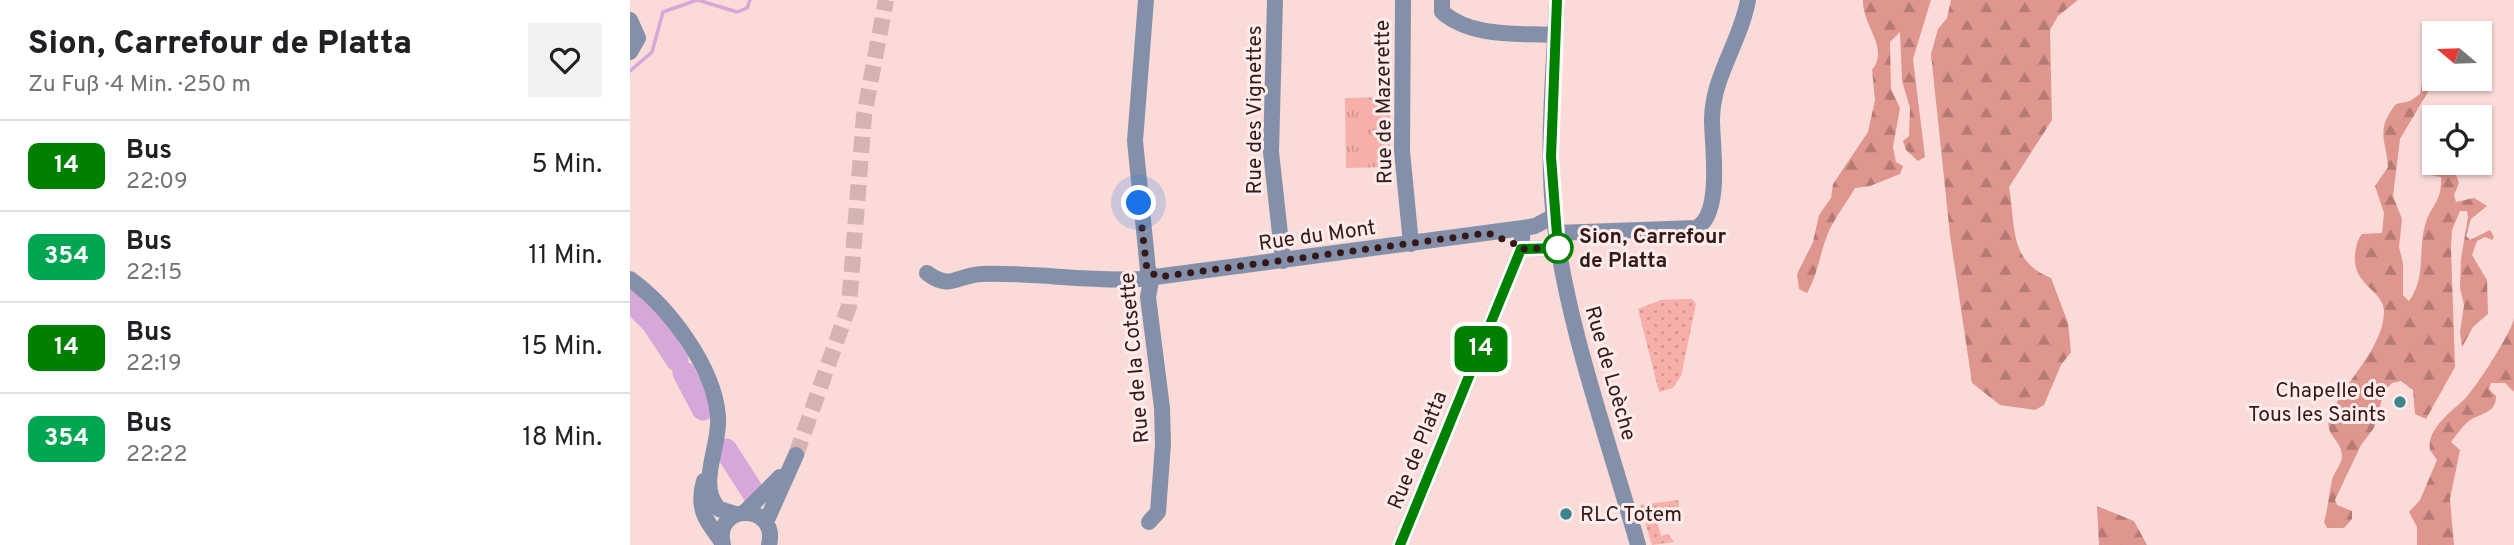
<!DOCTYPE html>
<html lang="de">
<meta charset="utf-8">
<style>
:root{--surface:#fff;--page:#f2f2f2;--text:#202124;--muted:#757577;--line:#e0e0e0}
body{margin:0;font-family:Overpass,sans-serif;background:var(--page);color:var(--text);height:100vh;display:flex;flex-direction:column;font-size:26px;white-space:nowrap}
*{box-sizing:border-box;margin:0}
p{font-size:23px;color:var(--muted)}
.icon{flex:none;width:38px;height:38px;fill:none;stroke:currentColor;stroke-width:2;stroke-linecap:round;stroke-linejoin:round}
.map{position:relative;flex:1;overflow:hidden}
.sheet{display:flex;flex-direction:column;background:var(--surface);width:630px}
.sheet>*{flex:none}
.badge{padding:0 14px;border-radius:10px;font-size:24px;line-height:46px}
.needle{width:46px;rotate:289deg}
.fabs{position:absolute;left:1792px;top:21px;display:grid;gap:14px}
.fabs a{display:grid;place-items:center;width:70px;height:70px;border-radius:0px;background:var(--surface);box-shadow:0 2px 5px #0004;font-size:35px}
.you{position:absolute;width:35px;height:35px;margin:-18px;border:5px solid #fff;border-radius:50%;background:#1a73e8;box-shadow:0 0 0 10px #1a73e833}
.map>.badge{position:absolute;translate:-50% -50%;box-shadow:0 0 0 4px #fff}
.round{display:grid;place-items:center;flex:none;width:74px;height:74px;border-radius:0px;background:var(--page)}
.summary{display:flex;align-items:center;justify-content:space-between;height:119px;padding:0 28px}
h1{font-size:33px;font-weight:800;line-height:52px}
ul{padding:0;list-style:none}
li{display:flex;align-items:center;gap:21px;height:91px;padding:0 28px;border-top:2px solid var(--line)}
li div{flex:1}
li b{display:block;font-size:26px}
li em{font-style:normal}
li .badge{min-width:77px;font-weight:700;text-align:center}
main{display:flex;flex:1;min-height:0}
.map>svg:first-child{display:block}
.grass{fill:url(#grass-dots)}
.forest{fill:url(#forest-firs)}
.park{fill:url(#park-tufts)}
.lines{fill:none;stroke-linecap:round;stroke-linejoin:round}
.stream{stroke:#d8a7da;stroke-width:3.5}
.river{stroke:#d8a7da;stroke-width:23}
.minor-tunnel{stroke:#d3b4b2;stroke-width:16;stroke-dasharray:16 8;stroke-linecap:butt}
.minor{stroke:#8490a9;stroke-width:16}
.line-casing{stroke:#fff;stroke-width:16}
.line{stroke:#008000;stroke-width:10}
.walk{stroke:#351918;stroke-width:7;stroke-dasharray:0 12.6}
.stop-dot{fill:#fff;stroke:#008000;stroke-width:3.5}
.poi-dot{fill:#3e858d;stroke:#fceceb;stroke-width:2.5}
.labels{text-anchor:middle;stroke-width:6;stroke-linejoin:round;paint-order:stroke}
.street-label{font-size:21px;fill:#351918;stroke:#fceceb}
.stop-label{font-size:21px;font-weight:bold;fill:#351918;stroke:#fceceb;text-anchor:start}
.poi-label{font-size:21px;fill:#351918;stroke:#fceceb;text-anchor:end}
</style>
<main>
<section class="sheet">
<div class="summary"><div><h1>Sion, Carrefour de Platta</h1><p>Zu Fuß · 4 Min. · 250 m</p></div><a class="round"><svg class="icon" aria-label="heart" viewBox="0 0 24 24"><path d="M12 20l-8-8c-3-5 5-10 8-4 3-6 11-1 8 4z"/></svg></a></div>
<ul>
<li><span class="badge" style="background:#008000;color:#fff">14</span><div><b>Bus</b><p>22:09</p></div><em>5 Min.</em></li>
<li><span class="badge" style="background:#00a651;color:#fff">354</span><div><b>Bus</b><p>22:15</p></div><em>11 Min.</em></li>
<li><span class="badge" style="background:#008000;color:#fff">14</span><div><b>Bus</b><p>22:19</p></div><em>15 Min.</em></li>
<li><span class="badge" style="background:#00a651;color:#fff">354</span><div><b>Bus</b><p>22:22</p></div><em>18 Min.</em></li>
</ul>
</section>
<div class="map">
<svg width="1884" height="545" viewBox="0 0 1884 545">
<defs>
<pattern id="grass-dots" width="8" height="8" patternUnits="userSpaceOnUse" patternTransform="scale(1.75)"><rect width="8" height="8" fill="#f6afa9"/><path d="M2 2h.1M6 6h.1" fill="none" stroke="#d49691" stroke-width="1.8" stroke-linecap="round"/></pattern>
<pattern id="forest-firs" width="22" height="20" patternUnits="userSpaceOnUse" patternTransform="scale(1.75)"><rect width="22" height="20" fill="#df968f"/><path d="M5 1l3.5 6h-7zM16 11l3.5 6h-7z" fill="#b67a74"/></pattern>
<pattern id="park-tufts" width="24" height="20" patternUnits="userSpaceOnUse" patternTransform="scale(1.75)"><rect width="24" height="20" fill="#f6afa9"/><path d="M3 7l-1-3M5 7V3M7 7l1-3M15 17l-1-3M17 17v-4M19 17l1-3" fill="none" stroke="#d49691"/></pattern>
</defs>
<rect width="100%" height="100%" fill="#fadbd8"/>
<!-- grass -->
<path class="grass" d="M 1056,299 L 1062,299 L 1066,304 L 1051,376 L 1043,388 L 1029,392 L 1008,309 L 1031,300 Z
M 1049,500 L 1049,507 L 1025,513 L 1031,536 L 1038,534 L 1044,542 L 1022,545 L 1010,505 Z"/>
<!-- forest -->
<path class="forest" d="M 1233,0 L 1301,0 L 1283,59 L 1295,157 L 1288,161 L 1276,150 L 1273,141 L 1279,136 L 1280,108 L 1272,81 L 1270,32 L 1260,42 L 1261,89 L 1270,108 L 1263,147 L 1266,162 L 1273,166 L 1270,174 L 1240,186 L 1225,188 C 1217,202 1206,216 1199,231 C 1190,251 1188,275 1177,293 L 1169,289 L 1167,274 L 1183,242 L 1189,215 L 1201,198 L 1203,184 L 1238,132 L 1245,100 L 1242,70 C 1260,48 1232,26 1233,0 Z
M 1321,0 L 1448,0 L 1428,16 L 1420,30 L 1422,120 L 1379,187 C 1386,225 1378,261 1421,278 L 1438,323 L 1441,352 L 1431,365 L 1414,405 L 1405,410 L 1370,405 L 1342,383 L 1320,235 L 1301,54 L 1308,29 L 1317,18 Z
M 1804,48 L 1804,79 L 1819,79 L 1799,90 L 1770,139 L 1763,196 L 1772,219 L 1769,247 L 1773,263 L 1773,295 L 1779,301 C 1797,277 1787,249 1796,222 C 1803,203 1812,201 1811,177 L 1800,175 L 1797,172 L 1807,163 L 1822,163 L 1829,183 L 1824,195 L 1826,202 L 1844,198 L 1857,206 L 1841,219 L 1836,236 L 1840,240 L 1860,230 L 1864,237 L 1862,240 L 1855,237 L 1847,241 L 1842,255 L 1857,280 L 1858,314 L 1843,327 L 1832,347 L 1830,332 L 1834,305 L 1830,288 L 1831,259 L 1838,217 L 1837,211 L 1830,211 L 1822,230 L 1821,247 L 1825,367 L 1796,419 L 1785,414 L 1783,390 L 1771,381 L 1762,383 L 1754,392 L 1744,428 L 1731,445 L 1705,500 L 1707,505 L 1722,511 L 1722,519 L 1714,528 L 1697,528 L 1694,522 C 1698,508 1699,493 1702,480 C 1704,472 1712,464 1712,456 C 1712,440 1693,434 1700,417 C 1713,382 1752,351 1754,313 C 1755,289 1722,287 1725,254 C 1726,247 1727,240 1732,234 L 1752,233 L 1754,213 L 1745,186 L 1758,167 C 1756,139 1745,131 1766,104 L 1780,101 L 1790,94 L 1794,72 Z
M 1884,319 L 1884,392 L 1875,383 L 1861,383 L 1859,389 L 1866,396 C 1866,414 1850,413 1839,421 C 1833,425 1826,436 1821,442 L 1830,450 L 1820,499 L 1824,545 L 1787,545 L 1787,527 L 1779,512 L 1790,500 L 1807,460 L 1800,450 C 1796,426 1827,409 1839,394 C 1851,379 1879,336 1884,319 Z
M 1467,506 L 1504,521 L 1517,545 L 1469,545 Z"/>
<!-- park -->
<path class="park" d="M 760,97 L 760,167 L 716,168 L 715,98 Z"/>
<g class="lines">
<!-- stream -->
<path class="stream" d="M 68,0 L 107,12 L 117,8 L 120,0
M 0,71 L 22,52 L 33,12 L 67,0"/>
<!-- river -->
<path class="river" d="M 0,300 L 23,323 L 47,360
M 54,373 L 73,409
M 96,450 L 124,494"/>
<!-- minor-tunnel -->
<path class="minor-tunnel" d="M 166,455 L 219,306 L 234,116 L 256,0"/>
<!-- minor -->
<path class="minor" d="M 516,0 L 505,141 L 518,270 L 522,276 L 518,297 L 532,408 L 533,444 L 528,512 L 519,522
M 645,0 L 641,152 L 653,261
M 773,0 L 772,151 L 781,244
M 812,0 L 812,12 C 842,38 888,33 925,35
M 927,0 C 924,72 916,147 924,219 C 938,330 978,438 1008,545
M 0,20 L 8,38 L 0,52
M 926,233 L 1066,228 C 1093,215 1082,145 1082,120 C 1082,77 1111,41 1118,0
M 891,249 L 928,248
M 297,273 C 321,291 326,275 352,274 C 405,272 457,282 510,279 L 893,228 L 905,226 L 924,216
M 0,279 C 39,307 84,367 88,416 C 91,446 66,485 89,509 L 105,514
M 74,481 C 66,509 76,521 92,542
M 115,512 L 150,477
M 136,522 L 166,455
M 93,545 C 82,503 149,502 139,545
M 770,545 L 891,249 L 893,228"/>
</g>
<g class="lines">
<defs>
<path id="line" d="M 770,545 L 891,249 L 928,248 L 921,157 L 927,0"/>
</defs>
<!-- line casing -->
<use href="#line" class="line-casing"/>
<!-- line -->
<use href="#line" class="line"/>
<!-- walk -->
<path class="walk" d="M 509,203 L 517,270 L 528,277 L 858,233 L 885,244 L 891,249 L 928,248"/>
</g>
<!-- markers -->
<circle class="stop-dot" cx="928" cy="248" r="14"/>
<g class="poi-dot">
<circle cx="1770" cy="402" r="7"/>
<circle cx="936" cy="514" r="7"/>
</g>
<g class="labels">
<!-- street labels -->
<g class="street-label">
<text transform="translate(753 102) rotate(-91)" y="7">Rue de Mazerette</text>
<text transform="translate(624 110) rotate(-90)" y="7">Rue des Vignettes</text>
<text transform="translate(687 235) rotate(-8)" y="7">Rue du Mont</text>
<text transform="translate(504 358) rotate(-95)" y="7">Rue de la Cotsette</text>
<text transform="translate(981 373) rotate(74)" y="7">Rue de Loèche</text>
<text transform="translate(787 450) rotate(-68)" y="7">Rue de Platta</text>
</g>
<!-- stop labels -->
<g class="stop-label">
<text x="949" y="243">Sion, Carrefour<tspan x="949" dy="24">de Platta</tspan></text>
</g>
<!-- poi labels -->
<g class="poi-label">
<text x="1756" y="397">Chapelle de<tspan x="1756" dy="24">Tous les Saints</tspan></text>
<text x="950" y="521" text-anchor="start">RLC Totem</text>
</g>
</g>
</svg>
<div class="fabs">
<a><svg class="needle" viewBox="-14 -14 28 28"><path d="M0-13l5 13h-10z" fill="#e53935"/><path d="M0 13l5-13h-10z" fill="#757577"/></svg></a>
<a><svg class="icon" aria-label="locate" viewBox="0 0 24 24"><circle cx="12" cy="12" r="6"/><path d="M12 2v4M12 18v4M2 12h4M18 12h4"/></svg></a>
</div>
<div class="you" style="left:509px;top:203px"></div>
<b class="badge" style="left:851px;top:349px;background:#008000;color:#fff">14</b>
</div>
</main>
